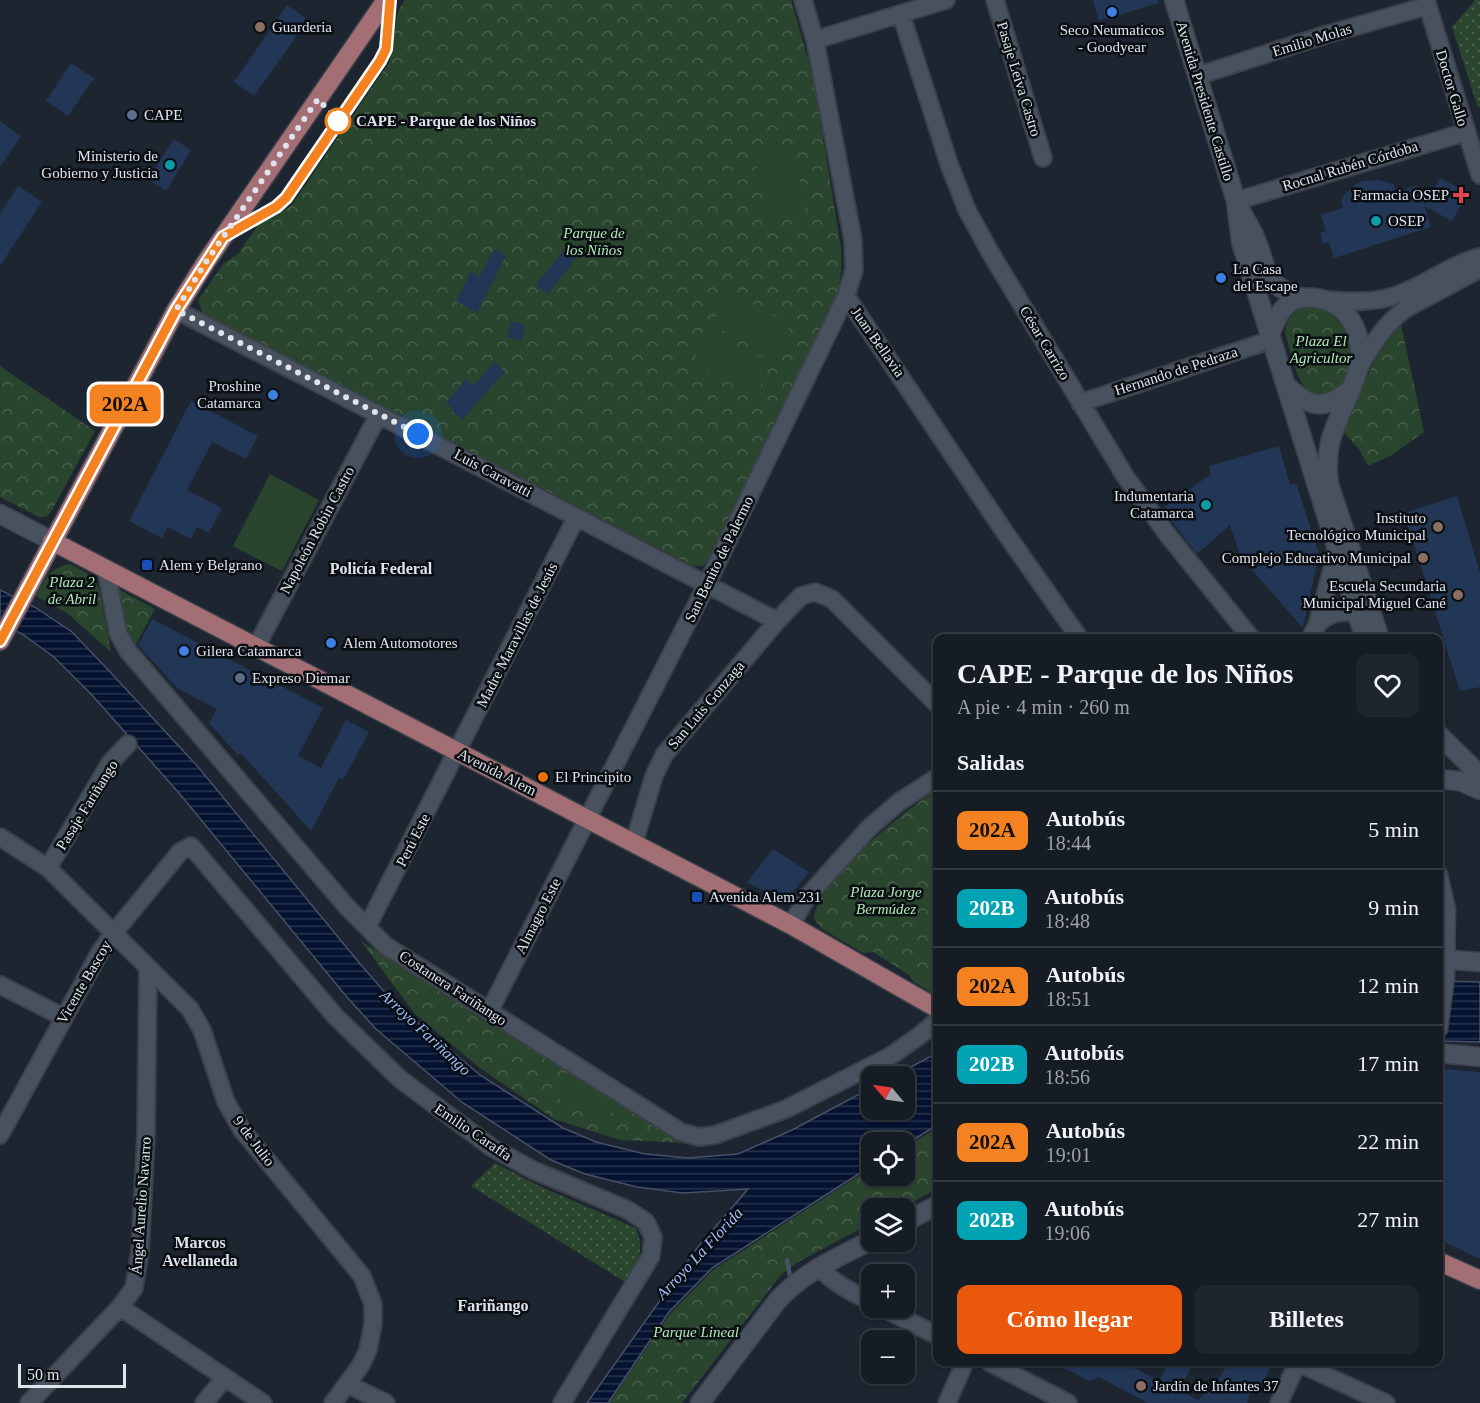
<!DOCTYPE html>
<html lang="es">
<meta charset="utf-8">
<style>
:root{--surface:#161c24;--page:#1f252c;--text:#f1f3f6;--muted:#9ea1a6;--line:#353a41;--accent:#ea580c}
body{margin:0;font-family:"Times New Roman",serif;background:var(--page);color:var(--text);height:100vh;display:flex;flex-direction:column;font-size:22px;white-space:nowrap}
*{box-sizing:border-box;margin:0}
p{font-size:20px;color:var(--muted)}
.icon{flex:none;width:33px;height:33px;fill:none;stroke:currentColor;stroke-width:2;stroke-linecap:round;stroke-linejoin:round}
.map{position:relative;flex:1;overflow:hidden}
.side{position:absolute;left:933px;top:634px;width:510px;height:732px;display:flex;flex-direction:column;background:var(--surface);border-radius:12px;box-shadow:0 2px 4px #0004,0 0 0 2px var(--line)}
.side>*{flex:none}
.badge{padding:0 12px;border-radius:9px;font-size:21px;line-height:39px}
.needle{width:39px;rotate:299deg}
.controls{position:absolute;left:861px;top:1066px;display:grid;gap:12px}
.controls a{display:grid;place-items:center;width:54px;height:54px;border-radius:12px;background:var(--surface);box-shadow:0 2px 4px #0004,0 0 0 2px var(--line);font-size:30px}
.scale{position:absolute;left:18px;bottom:15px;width:108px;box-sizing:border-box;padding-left:6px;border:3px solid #dfe4ec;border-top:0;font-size:16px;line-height:21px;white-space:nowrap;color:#dfe4ec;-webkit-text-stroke:4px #0a0e13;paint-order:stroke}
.you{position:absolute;width:30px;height:30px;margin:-15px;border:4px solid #fff;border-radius:50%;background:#1a73e8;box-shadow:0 0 0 9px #1a73e833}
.map>.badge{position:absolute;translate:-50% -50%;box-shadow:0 0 0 3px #fff}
h2{padding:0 24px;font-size:22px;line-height:54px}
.round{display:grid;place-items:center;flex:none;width:63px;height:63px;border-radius:12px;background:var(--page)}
.headline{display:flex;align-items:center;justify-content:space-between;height:102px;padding:0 24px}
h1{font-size:28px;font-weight:800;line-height:45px}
.cta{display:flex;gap:12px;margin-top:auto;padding:12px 24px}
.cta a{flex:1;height:69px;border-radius:12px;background:var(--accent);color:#fff;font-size:24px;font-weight:800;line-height:69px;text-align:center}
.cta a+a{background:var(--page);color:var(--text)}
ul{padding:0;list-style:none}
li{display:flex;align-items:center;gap:18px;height:78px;padding:0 24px;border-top:2px solid var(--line)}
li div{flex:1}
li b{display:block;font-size:22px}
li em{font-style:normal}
li .badge{min-width:66px;font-weight:700;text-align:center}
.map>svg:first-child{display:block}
.grass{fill:url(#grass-dots)}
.forest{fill:url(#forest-crowns)}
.garden{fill:#2a452d}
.water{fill:url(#water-rules);stroke:#465168;stroke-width:1.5}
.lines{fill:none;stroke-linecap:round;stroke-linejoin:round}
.stream{stroke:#465168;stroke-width:4.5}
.building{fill:#223756}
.minor-casing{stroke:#3b414b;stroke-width:20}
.tertiary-casing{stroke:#3b414b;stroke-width:21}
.secondary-casing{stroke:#3b414b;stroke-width:21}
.primary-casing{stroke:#3b414b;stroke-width:21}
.minor{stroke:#48515e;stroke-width:16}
.tertiary{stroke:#48515e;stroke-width:18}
.secondary{stroke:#48515e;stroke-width:18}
.primary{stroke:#a36f75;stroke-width:18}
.line-casing{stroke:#fff;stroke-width:14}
.line{stroke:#f58220;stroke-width:9}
.walk{stroke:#dfe4ec;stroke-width:6;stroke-dasharray:0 10.8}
.shop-dot{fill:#3f7fe0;stroke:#0a0e13;stroke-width:2}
.education-dot{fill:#8d6e63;stroke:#0a0e13;stroke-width:2}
.service-dot{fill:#5c6f8a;stroke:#0a0e13;stroke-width:2}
.stop-dot{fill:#fff;stroke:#f58220;stroke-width:3}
.culture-dot{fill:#0f9aa8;stroke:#0a0e13;stroke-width:2}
.health-dot{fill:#e0444e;stroke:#0a0e13;stroke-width:2}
.transit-dot{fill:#1a4fb4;stroke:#0a0e13;stroke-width:2}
.food-dot{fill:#e8710a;stroke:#0a0e13;stroke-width:2}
.labels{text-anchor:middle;stroke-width:5;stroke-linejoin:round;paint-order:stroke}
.poi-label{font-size:15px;fill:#dfe4ec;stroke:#0a0e13;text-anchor:start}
.street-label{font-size:15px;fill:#dfe4ec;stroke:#0a0e13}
.stop-label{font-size:15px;font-weight:bold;fill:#dfe4ec;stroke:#0a0e13;text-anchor:start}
.park-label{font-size:15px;font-style:italic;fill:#b0e9b4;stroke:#0a0e13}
.neighbourhood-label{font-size:16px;font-weight:bold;fill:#dfe4ec;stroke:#0a0e13}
.water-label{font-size:16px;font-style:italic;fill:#a0befa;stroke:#0a0e13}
</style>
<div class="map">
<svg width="1480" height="1403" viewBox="0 0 1480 1403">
<defs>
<pattern id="grass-dots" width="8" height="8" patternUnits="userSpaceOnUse" patternTransform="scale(1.5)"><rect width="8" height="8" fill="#2a452d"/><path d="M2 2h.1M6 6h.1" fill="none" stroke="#48604c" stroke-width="1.8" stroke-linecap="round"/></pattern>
<pattern id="forest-crowns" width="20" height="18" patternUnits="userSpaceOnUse" patternTransform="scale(1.5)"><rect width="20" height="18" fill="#2a452d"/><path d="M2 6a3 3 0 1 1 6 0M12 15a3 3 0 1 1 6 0" fill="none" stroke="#48604c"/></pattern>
<pattern id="water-rules" width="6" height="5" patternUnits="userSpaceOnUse" patternTransform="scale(1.5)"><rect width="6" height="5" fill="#051230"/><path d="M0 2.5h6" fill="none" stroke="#29344e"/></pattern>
</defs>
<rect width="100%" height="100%" fill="#1d2530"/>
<!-- grass -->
<path class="grass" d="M 1475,0 L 1480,0 L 1480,107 L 1478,108 L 1452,27 Z
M 495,1163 L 539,1186 L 636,1228 C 645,1252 638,1261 625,1282 L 471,1186 Z"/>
<!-- forest -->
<path class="forest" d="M 405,0 L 791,0 L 813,76 L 841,248 C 843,284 837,298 822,330 L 709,561 L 702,566 L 693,566 L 203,314 L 198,300 L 224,263 L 238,254 L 260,222 L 291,206 L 390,61 L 398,11 Z
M 1302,307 C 1308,307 1315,307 1321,309 C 1348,320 1357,353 1345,378 C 1343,384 1338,389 1334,394 C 1330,395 1324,397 1320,397 C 1298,397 1291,350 1285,333 C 1286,320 1291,314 1302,307 Z
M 1401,324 L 1424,432 L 1392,455 L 1368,466 L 1359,449 L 1344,433 C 1360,392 1371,359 1401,324 Z
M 0,366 L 95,431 L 51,512 L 46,517 L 39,517 L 0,497 Z
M 70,564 L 92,576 L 99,589 L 111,652 L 67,613 L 36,596 C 46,578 49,568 70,564 Z
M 120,590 L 155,609 L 133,650 C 124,630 117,612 120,590 Z
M 937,790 L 937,996 L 914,982 L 909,975 L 873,952 L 863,953 L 821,928 L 814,919 C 816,881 905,810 937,790 Z
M 361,941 L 684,1143 L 620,1140 L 554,1119 L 480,1068 L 414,1013 Z
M 937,1128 L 937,1189 L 899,1209 L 872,1209 L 871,1223 L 798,1262 L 780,1276 L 682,1403 L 609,1403 L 670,1314 L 713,1270 L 871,1168 L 872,1176 L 904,1176 L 905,1148 Z"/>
<!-- garden -->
<path class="garden" d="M 793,144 L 806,214 L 767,222 L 754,151 Z
M 728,292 L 791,324 L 774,357 L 711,325 Z
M 708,331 L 771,362 L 755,396 L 692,364 Z
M 270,474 L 319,500 L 282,571 L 233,546 Z
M 567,1072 L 617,1103 L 602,1126 L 553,1095 Z"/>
<!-- water -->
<path class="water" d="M 0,590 L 36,608 L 72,632 L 112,674 L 199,768 L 361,965 L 395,1004 L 480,1075 L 563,1128 L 596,1142 L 645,1154 L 688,1158 L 738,1154 L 792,1130 L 871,1088 L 872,1110 L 904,1110 L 904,1077 L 892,1077 L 937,1053 L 937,1125 L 905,1145 L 904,1143 L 872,1143 L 871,1166 L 712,1268 L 669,1312 L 608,1403 L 587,1403 L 698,1247 L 748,1189 L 683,1193 L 637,1187 L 585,1174 L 551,1160 L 463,1103 L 376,1029 L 346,996 L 179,793 L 92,695 L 54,657 L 22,634 L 0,623 Z
M 1438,981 L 1480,982 L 1480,1042 L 1439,1041 Z"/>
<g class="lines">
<!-- stream -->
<path class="stream" d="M 787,1260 L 791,1282"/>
</g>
<!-- building -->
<path class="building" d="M 1093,0 L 1158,0 L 1159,3 L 1099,21 Z
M 287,5 L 308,20 L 254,96 L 234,82 Z
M 71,63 L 94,78 L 68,116 L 46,101 Z
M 0,121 L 21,136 L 0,167 Z
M 174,139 L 191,150 L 166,191 L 148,179 Z
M 1440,178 L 1468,193 L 1452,221 L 1424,206 Z
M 1379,180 L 1394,184 L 1396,192 L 1418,185 L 1431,227 L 1334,258 L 1329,242 L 1323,244 L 1320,233 L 1326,231 L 1321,215 L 1343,208 L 1341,201 L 1344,195 L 1356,184 L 1363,181 Z
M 18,186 L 42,202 L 0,266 L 0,214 Z
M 570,243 L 581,252 L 548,294 L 536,285 Z
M 494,249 L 506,255 L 477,313 L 456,301 L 471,272 L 480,277 Z
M 511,321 L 525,325 L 521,341 L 507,337 Z
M 494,362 L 505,371 L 462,420 L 452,411 L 453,409 L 446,403 L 466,379 L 474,385 Z
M 191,401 L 258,436 L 246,459 L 212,442 L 187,490 L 222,508 L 209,533 L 197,527 L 191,539 L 168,527 L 162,538 L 129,521 Z
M 1279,446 L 1290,485 L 1296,483 L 1319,554 L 1303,628 L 1241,557 L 1230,525 L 1197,554 L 1162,509 L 1211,474 L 1209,466 Z
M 1457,496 L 1480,573 L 1480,687 L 1460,691 L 1404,513 Z
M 152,619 L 323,708 L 298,756 L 321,768 L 346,720 L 369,732 L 343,780 L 339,778 L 311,831 L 241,753 L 238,755 L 209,723 L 217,709 L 178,689 L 138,645 Z
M 773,849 L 809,872 L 785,902 L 747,882 Z
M 1446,1069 L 1480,1072 L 1480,1259 L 1438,1239 L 1438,1086 Z
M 1052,1362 L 1122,1362 L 1159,1381 L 1169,1362 L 1194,1362 L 1179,1390 L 1198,1400 L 1209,1390 L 1213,1390 L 1228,1362 L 1263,1362 L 1271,1366 L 1259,1389 L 1252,1386 L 1247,1403 L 1148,1403 L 1099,1377 L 1090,1381 Z"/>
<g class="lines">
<defs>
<path id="minor" d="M 803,0 L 815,40 L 853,240 L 854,270 L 846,296 L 1006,534 L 1080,639
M 995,0 L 1043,158
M 1426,0 L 1480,175
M 901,14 L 949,164 L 967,210 L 990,252 L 1125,476 L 1167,534 L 1252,639
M 815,40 L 946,0
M 1197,76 L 1325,35 L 1427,6
M 1236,201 L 1466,132
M 1327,300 C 1352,302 1376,303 1400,294 C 1427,284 1452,264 1480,257
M 176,310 L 777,621
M 1359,368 C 1372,345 1384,325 1405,309 L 1480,269
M 1080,403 L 1271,340
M 106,569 L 118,633 L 128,651 L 347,907 L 386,946 L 681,1132 L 699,1137 L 715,1135 L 786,1109 L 889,1057 L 919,1036 L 938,1020
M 1317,625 C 1330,612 1339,611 1357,613
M 1310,639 L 1317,625 L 1337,551
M 256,647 L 379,414
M 0,837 L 48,868 L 190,1009 L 202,1030 L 226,1102 L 242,1130 L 362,1276 L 373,1304 L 373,1324 L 368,1350 L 361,1365 L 333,1403
M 634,843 L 654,776 L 664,755 L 777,621 L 801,596 L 815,592 L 832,599 L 938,705
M 48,868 L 110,763 L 128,744
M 791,925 L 807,897 L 869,828 L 899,802 L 938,777
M 367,927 L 576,518
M 0,985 L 63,1017
M 489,1012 L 707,584 L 846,296
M 0,1135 L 100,952 L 113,934 L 180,852 L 191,846 L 335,1016 L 400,1079 L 491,1147 L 533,1170 L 628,1210 L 646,1222 L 653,1237 L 651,1256 L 562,1403
M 819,1267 C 834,1284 852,1292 872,1302
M 120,1307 L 263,1403
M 883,1308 L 938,1336
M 989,1362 L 1068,1403
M 1298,1363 L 1386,1403
M 347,1384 L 386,1403
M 29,1403 L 120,1307 L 134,1288 L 140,1251 L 146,1135 L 148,968
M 204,1403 L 225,1378
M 947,1403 L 965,1362
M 1279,1403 L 1298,1362"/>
<path id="tertiary" d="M 1438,959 L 1480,962
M 1438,1053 L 1480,1057"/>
<path id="secondary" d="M 1174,0 L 1236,201 L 1241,242 L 1365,639
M 1241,211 C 1245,219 1250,227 1254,235 C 1270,271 1260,283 1302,298
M 1270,335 C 1275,321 1281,305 1297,299 C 1307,296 1323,298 1332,303 C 1355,314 1365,346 1358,370 C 1351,394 1338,415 1331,439 C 1327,454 1327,468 1329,484 L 1380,639
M 1286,385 C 1310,408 1323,411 1349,391
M 0,514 L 52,541
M 1438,734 L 1480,775
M 1438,779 L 1460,781 L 1480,790
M 1438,875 L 1446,909 L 1445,977 L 1438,1029
M 904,1222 L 938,1205
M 700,1403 L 778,1300 C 804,1272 838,1257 872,1240"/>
<path id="primary" d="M 52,541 L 791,925 L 938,1009
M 0,641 L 176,310 L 206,262 L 386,0
M 1438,1261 L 1480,1280"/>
</defs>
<!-- minor casing -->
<use href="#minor" class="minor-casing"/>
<!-- tertiary casing -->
<use href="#tertiary" class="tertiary-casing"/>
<!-- secondary casing -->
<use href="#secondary" class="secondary-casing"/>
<!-- primary casing -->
<use href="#primary" class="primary-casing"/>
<!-- minor -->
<use href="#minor" class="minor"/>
<!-- tertiary -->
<use href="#tertiary" class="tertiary"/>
<!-- secondary -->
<use href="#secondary" class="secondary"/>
<!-- primary -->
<use href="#primary" class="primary"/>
</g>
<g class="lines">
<defs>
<path id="line" d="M 0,641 L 176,310 L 223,237 L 276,207 L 286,198 L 380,61 L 386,49 L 390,0"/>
</defs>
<!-- line casing -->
<use href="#line" class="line-casing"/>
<!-- line -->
<use href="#line" class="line"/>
<!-- walk -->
<path class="walk" d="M 338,121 L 318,99 L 206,262 L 176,310 L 418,434"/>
</g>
<!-- markers -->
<g class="shop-dot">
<circle cx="1112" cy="12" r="6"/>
<circle cx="1221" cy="278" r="6"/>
<circle cx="273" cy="395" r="6"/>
<circle cx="331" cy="643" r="6"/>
<circle cx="184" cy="651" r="6"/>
</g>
<g class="education-dot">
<circle cx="260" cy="27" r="6"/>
<circle cx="1438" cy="527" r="6"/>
<circle cx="1423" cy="558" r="6"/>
<circle cx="1458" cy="595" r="6"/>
<circle cx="1141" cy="1386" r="6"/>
</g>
<g class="service-dot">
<circle cx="132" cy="115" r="6"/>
<circle cx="240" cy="678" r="6"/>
</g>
<circle class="stop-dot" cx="338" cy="121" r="12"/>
<g class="culture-dot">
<circle cx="170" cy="165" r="6"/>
<circle cx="1376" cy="221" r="6"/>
<circle cx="1206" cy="505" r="6"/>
</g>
<path class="health-dot" d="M1458 186h6v6h6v6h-6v6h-6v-6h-6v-6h6z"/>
<g class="transit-dot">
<rect x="141" y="559" width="12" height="12" rx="3"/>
<rect x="691" y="891" width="12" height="12" rx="3"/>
</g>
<circle class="food-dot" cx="543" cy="777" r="6"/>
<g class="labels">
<!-- poi labels -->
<g class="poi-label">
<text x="272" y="32">Guarderia</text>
<text x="1112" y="35" text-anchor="middle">Seco Neumaticos<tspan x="1112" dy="17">- Goodyear</tspan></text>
<text x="144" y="120">CAPE</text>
<text x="158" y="161" text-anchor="end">Ministerio de<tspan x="158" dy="17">Gobierno y Justicia</tspan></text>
<text x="1449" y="200" text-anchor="end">Farmacia OSEP</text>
<text x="1388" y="226">OSEP</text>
<text x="1233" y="274">La Casa<tspan x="1233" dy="17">del Escape</tspan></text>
<text x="261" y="391" text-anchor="end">Proshine<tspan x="261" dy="17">Catamarca</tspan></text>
<text x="1194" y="501" text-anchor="end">Indumentaria<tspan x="1194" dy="17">Catamarca</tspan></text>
<text x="1426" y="523" text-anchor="end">Instituto<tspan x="1426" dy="17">Tecnológico Municipal</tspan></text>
<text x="1411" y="563" text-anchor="end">Complejo Educativo Municipal</text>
<text x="159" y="570">Alem y Belgrano</text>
<text x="1446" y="591" text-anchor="end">Escuela Secundaria<tspan x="1446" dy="17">Municipal Miguel Cané</tspan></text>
<text x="343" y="648">Alem Automotores</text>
<text x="196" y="656">Gilera Catamarca</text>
<text x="252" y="683">Expreso Diemar</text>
<text x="555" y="782">El Principito</text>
<text x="709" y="902">Avenida Alem 231</text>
<text x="1153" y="1391">Jardín de Infantes 37</text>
</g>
<!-- street labels -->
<g class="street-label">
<text transform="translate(1312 40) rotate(-17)" y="5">Emilio Molas</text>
<text transform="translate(1019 79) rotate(73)" y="5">Pasaje Leiva Castro</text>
<text transform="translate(1452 88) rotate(73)" y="5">Doctor Gallo</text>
<text transform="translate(1205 101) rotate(73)" y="5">Avenida Presidente Castillo</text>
<text transform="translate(1350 166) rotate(-17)" y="5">Rocnal Rubén Córdoba</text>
<text transform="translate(878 342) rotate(55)" y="5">Juan Bellavia</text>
<text transform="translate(1045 343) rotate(59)" y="5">César Carrizo</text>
<text transform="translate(1176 371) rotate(-18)" y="5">Hernando de Pedraza</text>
<text transform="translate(493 473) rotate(28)" y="5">Luis Caravatti</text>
<text transform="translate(317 530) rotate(-62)" y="5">Napoleón Robin Castro</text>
<text transform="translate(719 559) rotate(-64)" y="5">San Benito de Palermo</text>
<text transform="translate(517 635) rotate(-63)" y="5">Madre Maravillas de Jesús</text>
<text transform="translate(706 705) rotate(-50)" y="5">San Luis Gonzaga</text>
<text transform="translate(497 772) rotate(27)" y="5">Avenida Alem</text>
<text transform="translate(87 805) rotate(-58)" y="5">Pasaje Fariñango</text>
<text transform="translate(413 840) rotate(-63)" y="5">Perú Este</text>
<text transform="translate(538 916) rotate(-63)" y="5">Almagro Este</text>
<text transform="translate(84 982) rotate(-60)" y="5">Vicente Bascoy</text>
<text transform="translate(453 988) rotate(33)" y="5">Costanera Fariñango</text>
<text transform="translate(473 1132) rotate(34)" y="5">Emilio Caraffa</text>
<text transform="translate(254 1141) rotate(53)" y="5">9 de Julio</text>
<text transform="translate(141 1206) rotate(-86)" y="5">Ángel Aurelio Navarro</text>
</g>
<!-- stop labels -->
<g class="stop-label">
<text x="356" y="126">CAPE - Parque de los Niños</text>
</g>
<!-- park labels -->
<g class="park-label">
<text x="594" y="238">Parque de<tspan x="594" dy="17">los Niños</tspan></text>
<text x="1321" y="346">Plaza El<tspan x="1321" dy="17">Agricultor</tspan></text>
<text x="72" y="587">Plaza 2<tspan x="72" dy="17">de Abril</tspan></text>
<text x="886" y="897">Plaza Jorge<tspan x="886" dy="17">Bermúdez</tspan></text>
<text x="696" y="1337">Parque Lineal</text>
</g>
<!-- neighbourhood labels -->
<g class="neighbourhood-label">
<text x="381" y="574">Policía Federal</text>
<text x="200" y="1248">Marcos<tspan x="200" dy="18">Avellaneda</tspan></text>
<text x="493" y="1311">Fariñango</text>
</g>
<!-- water labels -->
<g class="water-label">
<text transform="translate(426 1032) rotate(43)" y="6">Arroyo Fariñango</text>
<text transform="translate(699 1253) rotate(-47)" y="6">Arroyo La Florida</text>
</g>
</g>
</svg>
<div class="controls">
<a><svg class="needle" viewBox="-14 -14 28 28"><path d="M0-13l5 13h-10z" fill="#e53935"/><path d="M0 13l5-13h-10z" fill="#9ea1a6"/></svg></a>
<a><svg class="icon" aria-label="locate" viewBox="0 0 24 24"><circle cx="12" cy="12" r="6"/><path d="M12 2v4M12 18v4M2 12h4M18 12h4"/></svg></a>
<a><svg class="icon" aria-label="layers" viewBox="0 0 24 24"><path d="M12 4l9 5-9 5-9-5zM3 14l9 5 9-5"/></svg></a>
<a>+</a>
<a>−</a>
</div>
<div class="scale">50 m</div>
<div class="you" style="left:418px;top:434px"></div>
<b class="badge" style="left:125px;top:404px;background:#f58220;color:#111">202A</b>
<section class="side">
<div class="headline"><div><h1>CAPE - Parque de los Niños</h1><p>A pie · 4 min · 260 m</p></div><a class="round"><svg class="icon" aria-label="heart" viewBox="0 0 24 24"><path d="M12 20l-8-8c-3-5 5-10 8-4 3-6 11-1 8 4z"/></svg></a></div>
<h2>Salidas</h2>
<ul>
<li><span class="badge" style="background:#f58220;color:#111">202A</span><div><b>Autobús</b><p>18:44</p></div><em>5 min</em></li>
<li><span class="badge" style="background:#00a3b4;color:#fff">202B</span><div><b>Autobús</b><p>18:48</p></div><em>9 min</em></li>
<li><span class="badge" style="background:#f58220;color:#111">202A</span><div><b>Autobús</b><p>18:51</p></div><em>12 min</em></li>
<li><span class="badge" style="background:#00a3b4;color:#fff">202B</span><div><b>Autobús</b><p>18:56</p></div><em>17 min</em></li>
<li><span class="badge" style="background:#f58220;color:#111">202A</span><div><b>Autobús</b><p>19:01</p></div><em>22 min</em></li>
<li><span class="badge" style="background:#00a3b4;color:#fff">202B</span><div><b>Autobús</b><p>19:06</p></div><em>27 min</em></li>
</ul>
<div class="cta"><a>Cómo llegar</a><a>Billetes</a></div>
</section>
</div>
